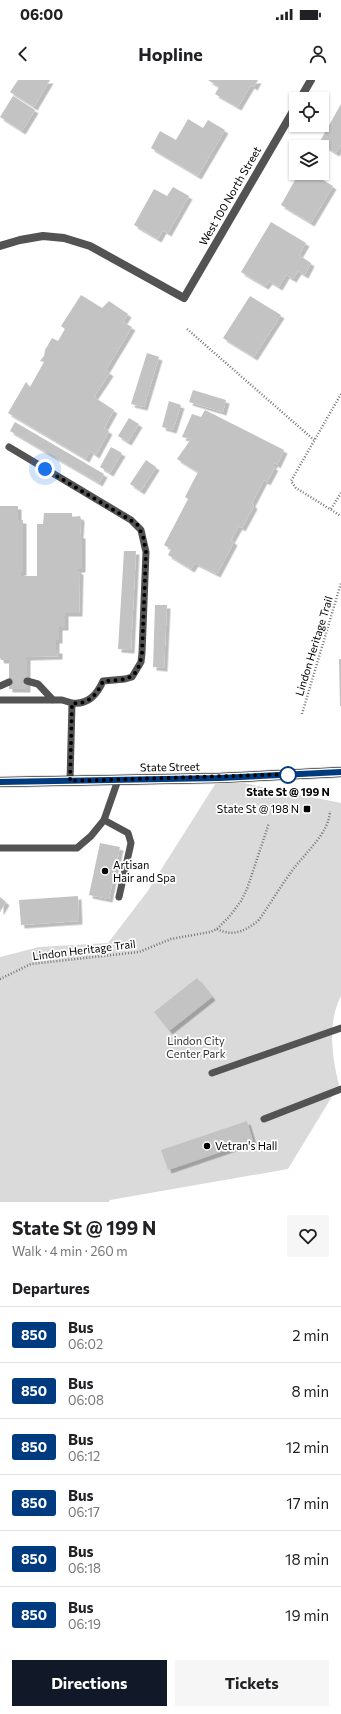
<!DOCTYPE html>
<meta charset="utf-8">
<style>
:root{--surface:#fff;--page:#f6f6f6;--text:#202124;--muted:#757577;--line:#e0e0e0;--accent:#111827}
body{margin:0;font-family:Commissioner,sans-serif;background:var(--page);color:var(--text);height:100vh;display:flex;flex-direction:column;font-size:15px;white-space:nowrap}
*{box-sizing:border-box;margin:0}
p{font-size:13px;color:var(--muted)}
.icon{flex:none;width:22px;height:22px;fill:none;stroke:currentColor;stroke-width:2;stroke-linecap:round;stroke-linejoin:round}
.map{position:relative;height:1122px;overflow:hidden}
.side{display:flex;flex-direction:column;background:var(--surface);flex:1}
.side>*{flex:none}
.badge{padding:0 8px;border-radius:3px;font-size:14px;line-height:26px}
.fabs{position:absolute;left:289px;top:12px;display:grid;gap:8px}
.fabs a{display:grid;place-items:center;width:40px;height:40px;border-radius:0px;background:var(--surface);box-shadow:0 1px 3px #0004;font-size:20px}
.you{position:absolute;width:20px;height:20px;margin:-10px;border:3px solid #fff;border-radius:50%;background:#1a73e8;box-shadow:0 0 0 6px #1a73e833}
.map>.badge{position:absolute;translate:-50% -50%;box-shadow:0 0 0 2px #fff}
h2{padding:0 12px;font-size:15px;line-height:36px}
.round{display:grid;place-items:center;flex:none;width:42px;height:42px;border-radius:0px;background:var(--page)}
.head{display:flex;align-items:center;justify-content:space-between;height:68px;padding:0 12px}
h1{font-size:19px;font-weight:700;line-height:30px}
.action{display:flex;gap:8px;margin-top:auto;padding:8px 12px}
.action a{flex:1;height:46px;border-radius:0px;background:var(--accent);color:#fff;font-size:16px;font-weight:700;line-height:46px;text-align:center}
.action a+a{background:var(--page);color:var(--text)}
ul{padding:0;list-style:none}
li{display:flex;align-items:center;gap:12px;height:56px;padding:0 12px;border-top:1px solid var(--line)}
li div{flex:1}
li b{display:block;font-size:15px}
li em{font-style:normal}
li .badge{min-width:44px;font-weight:700;text-align:center}
.status{display:flex;justify-content:space-between;align-items:center;height:28px;padding:0 20px;background:var(--surface);direction:ltr}
.status svg{height:11px;fill:currentColor}
header{display:flex;justify-content:space-between;align-items:center;height:52px;padding:0 12px;background:var(--surface);font-size:18px;font-weight:700}
.map>svg:first-child{display:block}
.green{fill:#dadada}
.building{fill:#c3c3c3;filter:url(#shadow)}
.lines{fill:none;stroke-linecap:round;stroke-linejoin:round}
.primary-casing{stroke:#dbdbdb;stroke-width:12}
.path{stroke:#757575;stroke-width:2.5;stroke-dasharray:1 2;stroke-linecap:butt}
.service{stroke:#535353;stroke-width:7}
.minor{stroke:#535353;stroke-width:8}
.primary{stroke:#000;stroke-width:10}
.line-casing{stroke:#fff;stroke-width:9}
.line{stroke:#003b80;stroke-width:6}
.walk{stroke:#000;stroke-width:4;stroke-dasharray:0 7.2}
.stop-dot{fill:#fff;stroke:#003b80;stroke-width:2}
.poi-dot{fill:#000;stroke:#fff;stroke-width:1.5}
.labels{text-anchor:middle;stroke-width:3.5;stroke-linejoin:round;paint-order:stroke}
.street-label{font-size:11px;fill:#000;stroke:#fff}
.stop-label{font-size:11px;font-weight:bold;fill:#000;stroke:#fff}
.poi-label{font-size:11px;fill:#000;stroke:#fff;text-anchor:start}
.park-label{font-size:11px;fill:#313131;stroke:#fff}
</style>
<div class="status"><b>06:00</b><svg viewBox="0 0 49 12"><path d="M0 12V9h3v3zM5 12V6h3v6zM10 12V3h3v9zM15 12V0h3v12zM26 1h20v11H26zM47 4h2v5h-2z"/></svg></div>
<header><svg class="icon" aria-label="back" viewBox="0 0 24 24"><path d="M15 5l-7 7 7 7"/></svg>Hopline<svg class="icon" aria-label="person" viewBox="0 0 24 24"><circle cx="12" cy="8" r="4"/><path d="M4 21q1-7 8-7t8 7"/></svg></header>
<div class="map">
<svg width="341" height="1122" viewBox="0 0 341 1122">
<defs>
<filter id="shadow"><feDropShadow dx="3.5" dy="3.5" stdDeviation="0" flood-color="#0004"/></filter>
</defs>
<rect width="100%" height="100%" fill="#fff"/>
<!-- green -->
<path class="green" d="M 219,698 L 341,723 L 341,916 C 327,942 332,977 339,1005 L 288,1089 L 110,1120 L 109,1122 L 0,1122 L 0,877 L 39,867 L 108,863 L 147,812 Z"/>
<!-- building -->
<path class="building" d="M 18,0 L 50,0 L 34,27 L 10,12 Z
M 208,0 L 258,0 L 254,7 L 251,5 L 238,27 L 215,14 L 219,7 Z
M 13,16 L 35,30 L 22,51 L 0,37 Z
M 341,24 L 341,65 L 336,73 L 319,63 Z
M 188,39 L 203,48 L 208,40 L 225,50 L 198,96 L 151,68 L 160,51 L 176,60 Z
M 299,93 L 311,93 L 333,106 L 311,143 L 281,125 Z
M 173,107 L 189,116 L 168,153 L 163,150 L 158,159 L 134,145 L 154,109 L 167,116 Z
M 271,142 L 306,163 L 299,175 L 311,183 L 305,195 L 298,191 L 293,199 L 286,195 L 279,207 L 269,201 L 265,206 L 241,192 Z
M 81,215 L 102,228 L 109,221 L 128,234 L 123,242 L 132,247 L 106,290 L 110,293 L 94,317 L 114,330 L 104,348 L 109,351 L 96,375 L 90,371 L 86,379 L 8,333 L 26,302 L 30,307 L 44,282 L 40,281 L 44,276 L 45,270 L 52,258 L 58,261 L 65,249 L 61,246 Z
M 250,216 L 281,235 L 254,277 L 223,258 Z
M 147,273 L 159,277 L 144,327 L 131,324 Z
M 193,310 L 226,320 L 223,332 L 189,322 Z
M 169,321 L 181,325 L 173,350 L 162,347 Z
M 205,330 L 284,370 L 277,385 L 275,383 L 272,386 L 275,387 L 267,402 L 264,400 L 252,423 L 254,426 L 242,448 L 239,446 L 231,460 L 234,462 L 217,494 L 195,483 L 191,489 L 168,475 L 171,469 L 164,465 L 188,419 L 185,417 L 198,392 L 177,379 L 191,359 L 182,357 L 192,334 L 201,337 Z
M 129,338 L 139,344 L 128,362 L 118,356 Z
M 15,342 L 104,394 L 99,403 L 10,351 Z
M 111,367 L 122,373 L 110,393 L 100,387 Z
M 146,380 L 156,387 L 141,411 L 130,404 Z
M 0,426 L 18,426 L 18,440 L 23,440 L 23,492 L 21,492 L 21,496 L 37,496 L 37,444 L 43,444 L 44,433 L 72,433 L 72,437 L 80,436 L 81,439 L 80,455 L 82,455 L 82,489 L 78,489 L 78,491 L 80,491 L 79,533 L 65,533 L 65,547 L 59,547 L 59,560 L 56,560 L 56,570 L 59,570 L 59,576 L 27,577 L 27,609 L 9,609 L 9,580 L 1,580 L 0,578 Z
M 124,471 L 136,471 L 131,570 L 118,569 Z
M 155,525 L 167,525 L 164,588 L 153,587 Z
M 339,579 L 341,579 L 341,626 L 340,626 Z
M 100,763 L 120,767 L 109,819 L 89,815 Z
M 78,816 L 79,841 L 21,845 L 19,820 Z
M 0,817 L 6,822 L 0,832 Z
M 197,898 L 212,917 L 169,951 L 154,932 Z
M 247,1041 L 253,1061 L 168,1090 L 161,1070 Z"/>
<g class="lines">
<defs>
<path id="primary" d="M 0,702 L 219,698 L 341,692"/>
</defs>
<!-- primary casing -->
<use href="#primary" class="primary-casing"/>
<!-- path -->
<path class="path" d="M 187,249 L 314,360
M 341,314 L 291,401 L 296,408 L 341,436
M 331,429 L 341,413
M 302,634 L 341,503
M 217,849 C 233,857 245,851 258,841 C 269,826 278,810 289,795 C 302,775 329,755 330,731
M 0,899 L 31,884 L 139,872 L 171,859 L 210,852 L 217,849 L 229,837 L 241,821 L 247,809 L 269,743"/>
<!-- service -->
<path class="service" d="M 9,367 L 131,440 L 141,450 L 146,472 L 142,573 L 141,582 L 132,597 L 125,599 L 103,601 C 97,615 88,625 72,623 L 70,701
M 27,601 L 38,604 L 53,620
M 0,606 L 9,602
M 0,620 L 62,620 L 72,623
M 104,740 L 128,753 L 131,763 L 119,817
M 0,768 L 77,768 L 91,756 L 104,740 L 118,700
M 212,993 L 341,948
M 264,1039 L 341,1009"/>
<!-- minor -->
<path class="minor" d="M 300,19 L 311,0
M 0,166 L 20,160 L 43,156 L 64,158 L 90,166 L 184,218 L 296,26"/>
<!-- primary -->
<use href="#primary" class="primary"/>
</g>
<g class="lines">
<defs>
<path id="line" d="M 0,702 L 219,698 L 341,692"/>
</defs>
<!-- line casing -->
<use href="#line" class="line-casing"/>
<!-- line -->
<use href="#line" class="line"/>
<!-- walk -->
<path class="walk" d="M 45,389 L 137,444 L 143,456 L 146,472 L 142,573 C 138,600 128,600 103,601 C 97,615 88,625 72,623 L 70,701 L 295,694 L 288,695"/>
</g>
<!-- markers -->
<circle class="stop-dot" cx="288" cy="695" r="8"/>
<g class="poi-dot">
<rect x="303" y="725" width="8" height="8" rx="2"/>
<circle cx="105" cy="791" r="4"/>
<circle cx="207" cy="1066" r="4"/>
</g>
<g class="labels">
<!-- street labels -->
<g class="street-label">
<text transform="translate(230 116) rotate(-60)" y="4">West 100 North Street</text>
<text transform="translate(314 566) rotate(-73)" y="4">Lindon Heritage Trail</text>
<text transform="translate(170 687) rotate(-1)" y="4">State Street</text>
<text transform="translate(84 870) rotate(-7)" y="4">Lindon Heritage Trail</text>
</g>
<!-- stop labels -->
<g class="stop-label">
<text x="288" y="716">State St @ 199 N</text>
</g>
<!-- poi labels -->
<g class="poi-label">
<text x="299" y="733" text-anchor="end">State St @ 198 N</text>
<text x="113" y="789">Artisan<tspan x="113" dy="13">Hair and Spa</tspan></text>
<text x="215" y="1070">Vetran's Hall</text>
</g>
<!-- park labels -->
<g class="park-label">
<text x="196" y="965">Lindon City<tspan x="196" dy="13">Center Park</tspan></text>
</g>
</g>
</svg>
<div class="fabs">
<a><svg class="icon" aria-label="locate" viewBox="0 0 24 24"><circle cx="12" cy="12" r="6"/><path d="M12 2v4M12 18v4M2 12h4M18 12h4"/></svg></a>
<a><svg class="icon" aria-label="layers" viewBox="0 0 24 24"><path d="M12 4l9 5-9 5-9-5zM3 14l9 5 9-5"/></svg></a>
</div>
<div class="you" style="left:45px;top:389px"></div>
</div>
<section class="side">
<div class="head"><div><h1>State St @ 199 N</h1><p>Walk · 4 min · 260 m</p></div><a class="round"><svg class="icon" aria-label="heart" viewBox="0 0 24 24"><path d="M12 20l-8-8c-3-5 5-10 8-4 3-6 11-1 8 4z"/></svg></a></div>
<h2>Departures</h2>
<ul>
<li><span class="badge" style="background:#003b80;color:#fff">850</span><div><b>Bus</b><p>06:02</p></div><em>2 min</em></li>
<li><span class="badge" style="background:#003b80;color:#fff">850</span><div><b>Bus</b><p>06:08</p></div><em>8 min</em></li>
<li><span class="badge" style="background:#003b80;color:#fff">850</span><div><b>Bus</b><p>06:12</p></div><em>12 min</em></li>
<li><span class="badge" style="background:#003b80;color:#fff">850</span><div><b>Bus</b><p>06:17</p></div><em>17 min</em></li>
<li><span class="badge" style="background:#003b80;color:#fff">850</span><div><b>Bus</b><p>06:18</p></div><em>18 min</em></li>
<li><span class="badge" style="background:#003b80;color:#fff">850</span><div><b>Bus</b><p>06:19</p></div><em>19 min</em></li>
</ul>
<div class="action"><a>Directions</a><a>Tickets</a></div>
</section>
